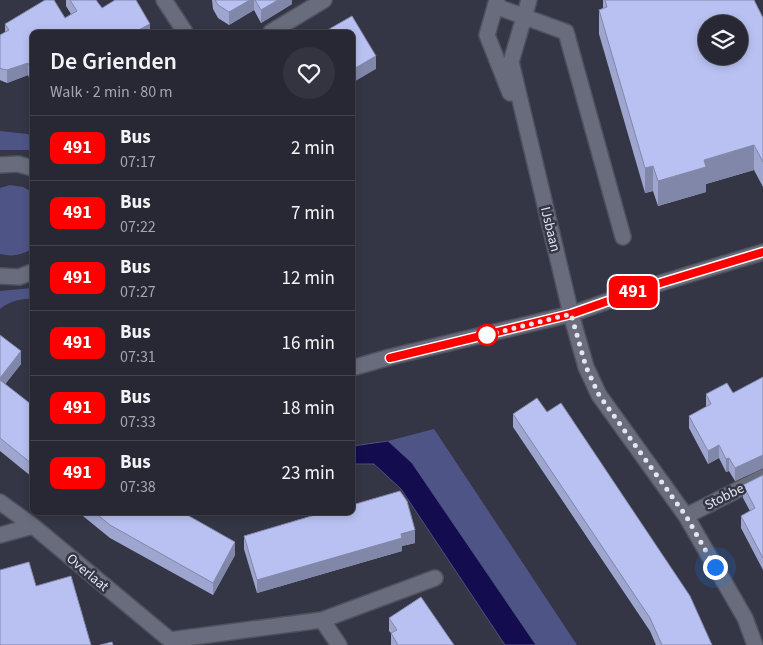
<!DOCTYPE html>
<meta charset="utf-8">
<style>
:root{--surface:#272834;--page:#333440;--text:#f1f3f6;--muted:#a4a6ac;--line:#43444f}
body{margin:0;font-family:"Source Sans 3",sans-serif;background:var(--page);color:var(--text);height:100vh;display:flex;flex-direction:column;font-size:19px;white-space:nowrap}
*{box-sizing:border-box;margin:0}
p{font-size:16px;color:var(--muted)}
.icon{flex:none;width:28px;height:28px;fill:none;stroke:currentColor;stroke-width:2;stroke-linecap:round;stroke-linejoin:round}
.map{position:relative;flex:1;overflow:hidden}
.side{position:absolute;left:30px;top:30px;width:325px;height:485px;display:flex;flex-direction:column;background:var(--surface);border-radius:8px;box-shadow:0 2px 8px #0003,0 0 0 1px var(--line)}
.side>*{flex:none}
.badge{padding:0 10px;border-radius:8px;font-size:18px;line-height:32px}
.fabs{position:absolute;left:698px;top:15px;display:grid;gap:10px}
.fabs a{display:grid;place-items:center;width:50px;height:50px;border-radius:50%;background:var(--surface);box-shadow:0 2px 8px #0003,0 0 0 1px var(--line);font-size:25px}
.you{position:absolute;width:25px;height:25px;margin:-12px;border:4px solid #fff;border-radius:50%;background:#1a73e8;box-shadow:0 0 0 8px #1a73e833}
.map>.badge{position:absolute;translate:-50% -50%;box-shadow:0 0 0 2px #fff}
.round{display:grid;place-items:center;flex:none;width:52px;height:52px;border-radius:26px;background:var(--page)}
.headline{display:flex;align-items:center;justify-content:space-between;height:85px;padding:0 20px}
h1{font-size:24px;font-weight:600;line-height:38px}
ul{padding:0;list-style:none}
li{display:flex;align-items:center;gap:15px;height:65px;padding:0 20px;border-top:1px solid var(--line)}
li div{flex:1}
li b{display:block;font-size:19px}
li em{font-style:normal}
li .badge{min-width:55px;font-weight:700;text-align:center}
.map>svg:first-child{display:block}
.green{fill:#4e5586}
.water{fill:#130d4f;stroke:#524e7f}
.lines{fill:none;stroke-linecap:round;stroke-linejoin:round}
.minor-casing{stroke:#4f525e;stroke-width:18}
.minor{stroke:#696c7c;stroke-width:15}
.wall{fill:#9ea6cf}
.shaded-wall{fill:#8187a9}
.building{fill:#b8c1f1;stroke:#8187a9;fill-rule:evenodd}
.line-casing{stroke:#fff;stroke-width:11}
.line{stroke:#f00;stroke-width:8}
.walk{stroke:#e4e5ef;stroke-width:5;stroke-dasharray:0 9}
.stop-dot{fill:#fff;stroke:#f00;stroke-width:2.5}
.labels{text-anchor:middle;stroke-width:5;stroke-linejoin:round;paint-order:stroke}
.street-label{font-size:14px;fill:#e4e5ef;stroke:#343645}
</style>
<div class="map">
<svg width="763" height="645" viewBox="0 0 763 645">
<rect width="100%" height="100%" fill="#343645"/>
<!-- green -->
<path class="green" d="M 0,131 L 27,134 L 32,136 L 32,150 L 0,150 Z
M 10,185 L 23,187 L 32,192 L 32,249 C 21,255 13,257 0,254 L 0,188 Z
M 32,288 L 32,299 C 22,298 8,302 0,309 L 0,291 Z
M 434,429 L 577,645 L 536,645 L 412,463 L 388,441 Z"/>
<!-- water -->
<path class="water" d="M 388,441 L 412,463 L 536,645 L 505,645 L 401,489 L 374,464 L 353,464 L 353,446 Z"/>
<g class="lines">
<defs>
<path id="minor" d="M 164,0 L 185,32
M 497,0 L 487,35 L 510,93
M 529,0 L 511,62 L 571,314 L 586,367 L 599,395 L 686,516 L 745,618 L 755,645
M 495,6 L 566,32 L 623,237
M 271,32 L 324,0
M 0,165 L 18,164 L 32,168
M 0,276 L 19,277 L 32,272
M 352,368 L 390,357 L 571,314 L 654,285 L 763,252
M 0,502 L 33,526
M 686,516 L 763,477
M 0,535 L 33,526 L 170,640 L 322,620 L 339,645
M 322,620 L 435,578"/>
</defs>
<!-- minor casing -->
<use href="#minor" class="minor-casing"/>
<!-- minor -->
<use href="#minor" class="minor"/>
</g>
<!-- wall -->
<path class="wall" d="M 66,0 L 96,0 L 102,8 L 150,32 L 32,32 L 32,84 L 28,75 L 7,83 L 2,81 L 0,80 L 0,35 L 5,33 L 5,24 L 65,18 L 71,14 L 66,6 Z
M 212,0 L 292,0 L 292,4 L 261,23 L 254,10 L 229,25 L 218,18 L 213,9 Z
M 603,0 L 754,0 L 763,18 L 763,187 L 754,170 L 706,184 L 706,192 L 658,206 L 653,191 L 645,193 L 599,34 L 599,10 L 603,8 Z
M 0,335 L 21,364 L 5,384 L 32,405 L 32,477 L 0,451 Z
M 763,377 L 763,468 L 735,481 L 729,471 L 726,472 L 719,458 L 708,464 L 689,428 L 689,416 L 706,407 L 706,394 L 733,393 Z
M 547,412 L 712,645 L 656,645 L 650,631 L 513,427 L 513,414 Z
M 763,475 L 763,570 L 741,528 L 741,516 L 750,511 L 743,498 L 743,485 Z
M 78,512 L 182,512 L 235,555 L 213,595 L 110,538 Z
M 244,536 L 415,543 L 402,546 L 402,551 L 257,593 L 244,549 Z
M 389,618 L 454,645 L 391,645 L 391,633 L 389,631 Z"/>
<!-- shaded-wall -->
<path class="shaded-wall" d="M 250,0 L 254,0 L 254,10 L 229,25 L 229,12 Z
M 278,0 L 292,0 L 292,4 L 261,23 L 261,10 Z
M 150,24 L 150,32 L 135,32 Z
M 376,56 L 376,69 L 352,83 L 352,70 Z
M 28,63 L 28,75 L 7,83 L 7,70 Z
M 754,145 L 754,170 L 706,184 L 706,192 L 658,206 L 658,181 L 704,160 Z
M 653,166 L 653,191 L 645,193 L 645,168 Z
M 21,351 L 21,364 L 0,391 L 0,378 Z
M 719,445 L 719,458 L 708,464 L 708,451 Z
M 763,455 L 763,468 L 735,481 L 735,468 Z
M 729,458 L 729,471 L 726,472 L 726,459 Z
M 415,530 L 415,543 L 402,546 L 402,551 L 257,593 L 257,580 Z
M 235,542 L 235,555 L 213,595 L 213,583 Z"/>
<!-- building -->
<path class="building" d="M 45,0 L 54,0 L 65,18 L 77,11 L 70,0 L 96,0 L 102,8 L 115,0 L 136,0 L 150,24 L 135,32 L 32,32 L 32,71 L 28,63 L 7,70 L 2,69 L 0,68 L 0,35 L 9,30 L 5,24 Z
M 215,0 L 250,0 L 229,12 L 218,5 Z
M 255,0 L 278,0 L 261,10 Z
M 605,0 L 754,0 L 763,18 L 763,162 L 754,145 L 704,160 L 706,167 L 658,181 L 653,166 L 645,168 L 599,10 L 607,7 ZM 706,24 L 739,24 L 739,56 L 706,56 Z
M 352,16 L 376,56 L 352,70 L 352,32 L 324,32 Z
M 0,335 L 21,351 L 0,378 Z
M 763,377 L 763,455 L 735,468 L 729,458 L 726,459 L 719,445 L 708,451 L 689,416 L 711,404 L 706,394 L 727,383 L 733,393 Z
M 0,380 L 32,405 L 32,464 L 0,438 Z
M 537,398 L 547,412 L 561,403 L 690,596 L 712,645 L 662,645 L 650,618 L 513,414 Z
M 763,475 L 763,558 L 741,516 L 755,508 L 743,485 Z
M 400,491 L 407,501 L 415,530 L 401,534 L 402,538 L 257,580 L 244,536 L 325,512 L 352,512 L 352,505 Z
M 94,512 L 182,512 L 235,542 L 213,583 L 110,525 Z
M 29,562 L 36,586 L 71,576 L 91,645 L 0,645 L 0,570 Z
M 421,597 L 454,645 L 398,645 L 391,633 L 397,630 L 389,618 Z
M 112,642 L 113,645 L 100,645 Z"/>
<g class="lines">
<defs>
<path id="line" d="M 390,358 L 571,314 L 654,285 L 763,252"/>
</defs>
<!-- line casing -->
<use href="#line" class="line-casing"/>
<!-- line -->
<use href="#line" class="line"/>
<!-- walk -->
<path class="walk" d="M 487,335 L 483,336 L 571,314 L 586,367 L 599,395 L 686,516 L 715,567"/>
</g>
<!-- markers -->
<circle class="stop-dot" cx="487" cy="335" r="10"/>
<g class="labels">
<!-- street labels -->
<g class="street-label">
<text transform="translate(551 229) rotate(76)" y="5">IJsbaan</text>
<text transform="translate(724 496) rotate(-27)" y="5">Stobbe</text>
<text transform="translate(88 572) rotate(40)" y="5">Overlaat</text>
</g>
</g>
</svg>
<div class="fabs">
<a><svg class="icon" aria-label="layers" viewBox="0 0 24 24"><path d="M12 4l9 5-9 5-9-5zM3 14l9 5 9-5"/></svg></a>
</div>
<div class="you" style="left:715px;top:567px"></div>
<b class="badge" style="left:633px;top:292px;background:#f00;color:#fff">491</b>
<section class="side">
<div class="headline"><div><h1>De Grienden</h1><p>Walk · 2 min · 80 m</p></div><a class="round"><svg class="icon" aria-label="heart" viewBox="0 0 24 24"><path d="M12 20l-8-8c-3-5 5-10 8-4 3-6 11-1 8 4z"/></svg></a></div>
<ul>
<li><span class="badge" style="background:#f00;color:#fff">491</span><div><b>Bus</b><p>07:17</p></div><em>2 min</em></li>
<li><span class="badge" style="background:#f00;color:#fff">491</span><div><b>Bus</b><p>07:22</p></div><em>7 min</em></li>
<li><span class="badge" style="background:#f00;color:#fff">491</span><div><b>Bus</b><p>07:27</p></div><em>12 min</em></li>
<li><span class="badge" style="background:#f00;color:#fff">491</span><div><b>Bus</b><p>07:31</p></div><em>16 min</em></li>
<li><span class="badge" style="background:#f00;color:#fff">491</span><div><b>Bus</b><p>07:33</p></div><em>18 min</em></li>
<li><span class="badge" style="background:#f00;color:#fff">491</span><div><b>Bus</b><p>07:38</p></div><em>23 min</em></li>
</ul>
</section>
</div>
